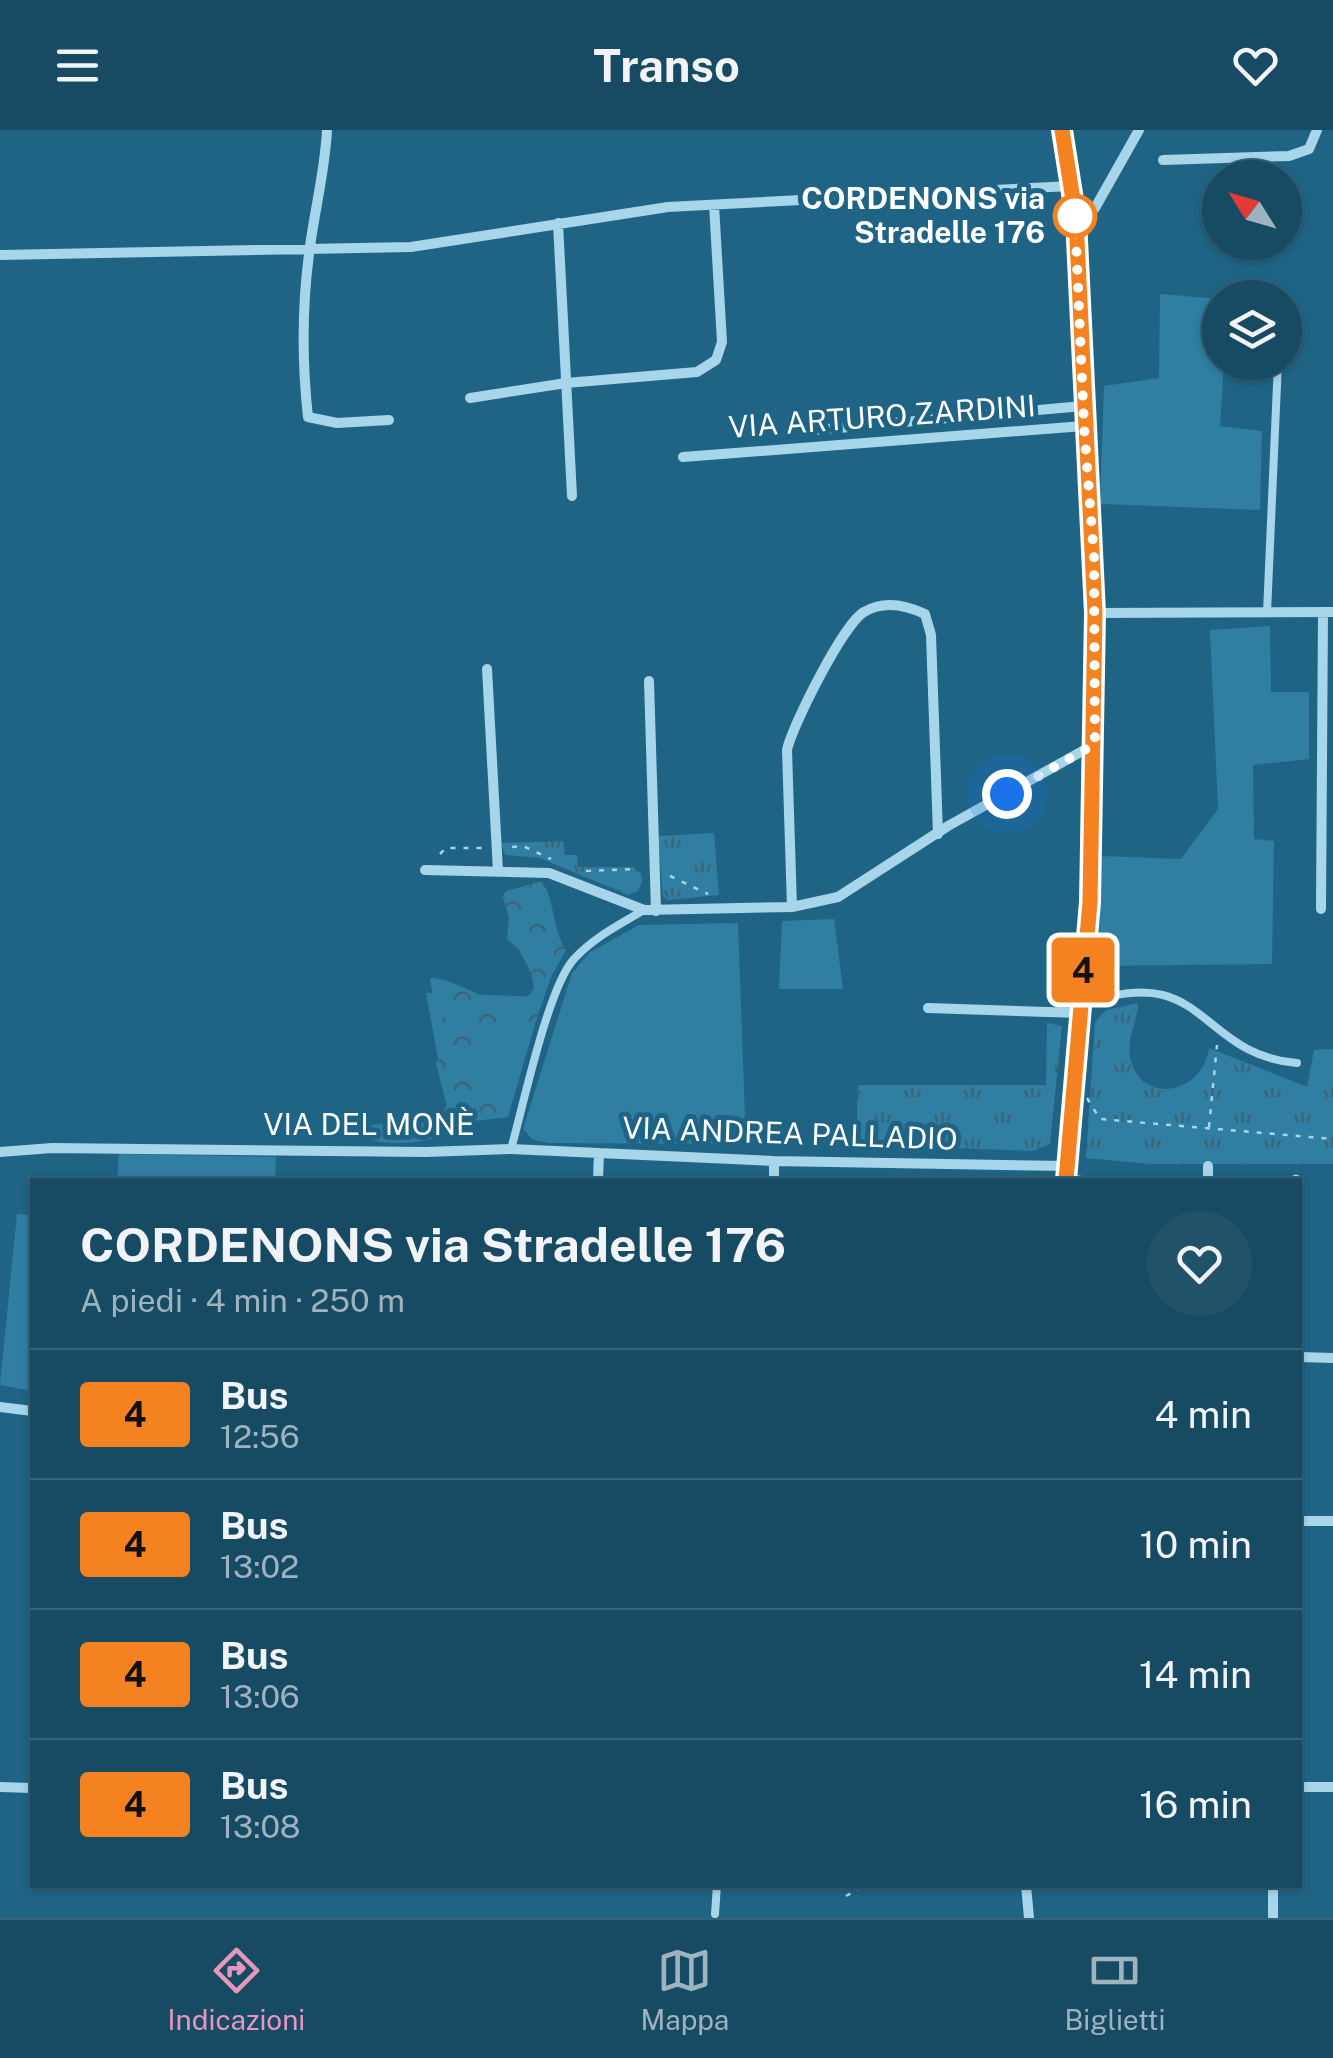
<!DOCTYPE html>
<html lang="it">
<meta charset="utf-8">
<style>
:root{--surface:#174b64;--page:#20526a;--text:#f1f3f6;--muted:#9eb3bf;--line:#366378;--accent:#e797bd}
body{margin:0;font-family:"Public Sans",sans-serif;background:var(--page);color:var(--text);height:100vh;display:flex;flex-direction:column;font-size:38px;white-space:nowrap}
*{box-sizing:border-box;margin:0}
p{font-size:32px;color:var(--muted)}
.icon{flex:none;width:55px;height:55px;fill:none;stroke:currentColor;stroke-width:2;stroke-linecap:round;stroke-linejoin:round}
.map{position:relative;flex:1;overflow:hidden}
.details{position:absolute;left:30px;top:1048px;width:1272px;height:710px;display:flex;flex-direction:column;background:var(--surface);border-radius:0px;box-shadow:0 2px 8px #0004,0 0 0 2px var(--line)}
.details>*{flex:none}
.badge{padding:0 20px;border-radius:8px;font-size:35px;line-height:65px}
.needle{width:65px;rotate:307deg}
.tools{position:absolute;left:1202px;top:30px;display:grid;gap:20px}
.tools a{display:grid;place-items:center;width:100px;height:100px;border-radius:50%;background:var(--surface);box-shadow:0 2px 8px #0004,0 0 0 2px var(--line);font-size:50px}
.you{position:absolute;width:50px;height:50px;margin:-25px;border:8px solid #fff;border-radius:50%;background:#1a73e8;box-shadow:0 0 0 15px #1a73e833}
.map>.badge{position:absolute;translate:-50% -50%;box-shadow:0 0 0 5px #fff}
.round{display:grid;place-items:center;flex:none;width:105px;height:105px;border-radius:52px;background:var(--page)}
.head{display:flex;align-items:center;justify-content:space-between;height:170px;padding:0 50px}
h1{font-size:48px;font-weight:700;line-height:75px}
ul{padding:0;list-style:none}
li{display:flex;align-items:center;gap:30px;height:130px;padding:0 50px;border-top:2px solid var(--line)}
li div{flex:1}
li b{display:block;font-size:38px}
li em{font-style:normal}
li .badge{min-width:110px;font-weight:700;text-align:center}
header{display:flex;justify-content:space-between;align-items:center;height:130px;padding:0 50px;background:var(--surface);font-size:45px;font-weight:700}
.tab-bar{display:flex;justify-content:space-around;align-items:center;height:140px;border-top:2px solid var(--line);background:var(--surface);font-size:28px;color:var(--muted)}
.tab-bar a{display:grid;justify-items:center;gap:5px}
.tab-bar .on{color:var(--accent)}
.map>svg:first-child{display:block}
.green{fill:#307ea2}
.forest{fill:url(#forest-crowns)}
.park{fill:url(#park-tufts)}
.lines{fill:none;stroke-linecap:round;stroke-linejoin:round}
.path{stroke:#a7d5ea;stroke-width:2.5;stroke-dasharray:5 8;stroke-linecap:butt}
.service{stroke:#a7d5ea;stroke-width:8}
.pedestrian{stroke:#a7d5ea;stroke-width:9}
.minor{stroke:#a7d5ea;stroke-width:10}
.line-casing{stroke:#fff;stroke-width:22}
.line{stroke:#f58220;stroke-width:15}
.walk{stroke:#fff;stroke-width:10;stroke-dasharray:0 18}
.stop-dot{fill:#fff;stroke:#f58220;stroke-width:5}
.labels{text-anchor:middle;stroke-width:10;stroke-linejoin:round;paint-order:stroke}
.stop-label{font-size:30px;font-weight:bold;fill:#fff;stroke:#1f6485;text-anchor:end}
.street-label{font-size:30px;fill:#fff;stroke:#1f6485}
</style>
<header><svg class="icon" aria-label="menu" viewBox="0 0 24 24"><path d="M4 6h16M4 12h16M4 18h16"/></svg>Transo<svg class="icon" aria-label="heart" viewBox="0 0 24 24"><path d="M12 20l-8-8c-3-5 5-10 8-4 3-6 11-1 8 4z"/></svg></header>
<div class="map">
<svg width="1333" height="1788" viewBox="0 0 1333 1788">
<defs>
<pattern id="forest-crowns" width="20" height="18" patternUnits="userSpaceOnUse" patternTransform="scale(2.5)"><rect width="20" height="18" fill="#307ea2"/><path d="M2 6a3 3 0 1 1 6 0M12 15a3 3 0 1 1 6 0" fill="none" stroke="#3e6577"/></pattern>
<pattern id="park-tufts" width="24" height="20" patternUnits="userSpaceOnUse" patternTransform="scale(2.5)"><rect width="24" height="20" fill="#307ea2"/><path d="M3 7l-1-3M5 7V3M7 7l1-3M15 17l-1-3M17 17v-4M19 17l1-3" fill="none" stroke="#3e6577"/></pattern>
</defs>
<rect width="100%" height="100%" fill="#1f6485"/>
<!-- green -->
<path class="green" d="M 1160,164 L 1220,169 L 1220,232 L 1224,233 L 1220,296 L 1262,301 L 1260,380 L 1100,374 L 1104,256 L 1159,248 Z
M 1270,496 L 1271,562 L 1309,562 L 1309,629 L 1253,635 L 1254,709 L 1274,711 L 1272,834 L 1098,836 L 1101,726 L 1181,729 L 1218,679 L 1210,500 Z
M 834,789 L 843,859 L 779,859 L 782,791 Z
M 738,793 L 746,1014 L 550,1013 L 533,1010 L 523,999 L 572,843 L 590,822 L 639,795 Z
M 426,863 L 543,867 L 508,987 L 450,994 Z
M 119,1024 L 276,1027 L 275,1050 L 117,1050 Z
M 17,1084 L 32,1085 L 32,1261 L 0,1255 Z"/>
<!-- forest -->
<path class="forest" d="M 542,751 C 556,773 551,797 566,820 L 551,847 L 534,896 L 496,911 L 485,911 L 474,925 C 481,946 488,957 506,969 L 505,980 C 490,992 477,988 460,993 C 453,995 448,1003 441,1006 C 418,1015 368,1018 350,999 L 398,991 L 426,993 L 447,976 L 436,934 L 443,911 L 443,884 L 434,873 L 430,848 C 446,846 489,870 507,878 L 525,870 L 534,859 C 534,845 520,816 507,810 L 509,787 L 503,767 L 506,761 Z"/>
<!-- park -->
<path class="park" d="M 714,703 L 719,765 L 668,770 L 663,767 L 658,706 Z
M 563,711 L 565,725 L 577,725 L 578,737 L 633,737 L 641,743 L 642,752 L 638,761 L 628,765 L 540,728 L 505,725 L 501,713 Z
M 1138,873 C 1137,895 1124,911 1132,934 C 1146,976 1204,961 1209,918 L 1307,957 L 1314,920 L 1333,919 L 1333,1034 L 1150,1034 L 1086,1028 L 1095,892 L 1106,880 Z
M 1047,893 L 1062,896 L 1050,1014 L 1032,1021 L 856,1014 L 858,955 L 1046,955 Z"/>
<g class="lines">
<!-- path -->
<path class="path" d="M 512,717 L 523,716 L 551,729
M 440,724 L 446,718 L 484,718
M 586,741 L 638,739
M 670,746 L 708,764
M 1087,968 L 1100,989 L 1333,1009
M 1209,997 L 1217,915
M 846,1766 L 866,1755"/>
<!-- service -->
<path class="service" d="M 1267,483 L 1278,232
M 1080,876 C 1206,827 1197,925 1297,933
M 511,1019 C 523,977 548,857 574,829 C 593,808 620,794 644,780
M 1066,1047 L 1081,1050
M 715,1784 L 717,1755"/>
<!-- pedestrian -->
<path class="pedestrian" d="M 1296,1050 L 1296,1049"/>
<!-- minor -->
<path class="minor" d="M 327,0 C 325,42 314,82 309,124 C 302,178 302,233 308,287 L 337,293 L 389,290
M 1062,0 L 1075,89 L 1095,483 L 1089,772 L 1066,1050
M 1163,30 L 1289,26 L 1309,19 L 1317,0
M 1075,89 L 1095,78 L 1139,0
M 558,93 L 572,366
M 0,125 L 411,117 L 668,77 L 1071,56
M 470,268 L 566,253 L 697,242 L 716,230 L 722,212 L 714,75
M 805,301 L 1083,276
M 683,327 L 1084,296
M 1095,483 L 1333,482
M 487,539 L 498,741
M 649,551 L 656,781
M 425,740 L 549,743 L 644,780 L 792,777 L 838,767 L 948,696 L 1095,614
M 792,777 L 787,620 C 792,596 844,493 864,482 C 884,470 906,475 925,484 L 931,505 L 938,704
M 1321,779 L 1323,482
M 928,878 L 1080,883
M 0,1022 L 52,1018 L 426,1022 L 511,1019 L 774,1031 L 1067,1036
M 774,1031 L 774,1050
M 598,1050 L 599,1023
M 1208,1050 L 1208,1036
M 1300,1227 L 1333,1228
M 0,1277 L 32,1281
M 1300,1391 L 1333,1391
M 0,1657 L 32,1658
M 1300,1657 L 1333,1657
M 1026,1755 L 1029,1788
M 1273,1788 L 1273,1755"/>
</g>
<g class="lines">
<defs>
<path id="line" d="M 1062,0 L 1076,89 L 1095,483 L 1090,772 L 1066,1050"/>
</defs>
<!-- line casing -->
<use href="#line" class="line-casing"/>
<!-- line -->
<use href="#line" class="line"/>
<!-- walk -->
<path class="walk" d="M 1007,664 L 1095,614 L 1094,427 L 1084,296 L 1075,86"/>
</g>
<!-- markers -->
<circle class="stop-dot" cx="1075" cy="86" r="20"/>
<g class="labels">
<!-- stop labels -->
<g class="stop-label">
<text x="1045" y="79">CORDENONS via<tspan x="1045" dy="34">Stradelle 176</tspan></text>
</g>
<!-- street labels -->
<g class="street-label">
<text transform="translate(882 287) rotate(-4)" y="10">VIA ARTURO ZARDINI</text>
<text x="369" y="1005">VIA DEL MONÈ</text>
<text transform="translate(790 1004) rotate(2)" y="10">VIA ANDREA PALLADIO</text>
</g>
</g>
</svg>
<div class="tools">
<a><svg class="needle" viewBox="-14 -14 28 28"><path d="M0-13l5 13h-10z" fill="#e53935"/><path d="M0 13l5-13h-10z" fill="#9eb3bf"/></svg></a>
<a><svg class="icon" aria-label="layers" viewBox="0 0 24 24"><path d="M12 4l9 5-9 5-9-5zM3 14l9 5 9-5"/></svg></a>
</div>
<div class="you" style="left:1007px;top:664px"></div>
<b class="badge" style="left:1083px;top:840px;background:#f58220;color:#111">4</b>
<section class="details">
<div class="head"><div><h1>CORDENONS via Stradelle 176</h1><p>A piedi · 4 min · 250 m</p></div><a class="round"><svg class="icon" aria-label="heart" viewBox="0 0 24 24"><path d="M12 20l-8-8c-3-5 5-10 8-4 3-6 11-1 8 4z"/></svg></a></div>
<ul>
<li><span class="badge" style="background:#f58220;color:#111">4</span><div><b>Bus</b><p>12:56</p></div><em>4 min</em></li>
<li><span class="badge" style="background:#f58220;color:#111">4</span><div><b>Bus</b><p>13:02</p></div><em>10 min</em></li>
<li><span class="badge" style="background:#f58220;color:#111">4</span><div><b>Bus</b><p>13:06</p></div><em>14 min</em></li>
<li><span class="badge" style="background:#f58220;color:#111">4</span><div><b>Bus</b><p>13:08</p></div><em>16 min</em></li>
</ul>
</section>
</div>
<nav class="tab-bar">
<a class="on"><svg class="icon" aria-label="directions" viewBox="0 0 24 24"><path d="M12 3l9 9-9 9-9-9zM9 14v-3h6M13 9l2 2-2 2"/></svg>Indicazioni</a>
<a><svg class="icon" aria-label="map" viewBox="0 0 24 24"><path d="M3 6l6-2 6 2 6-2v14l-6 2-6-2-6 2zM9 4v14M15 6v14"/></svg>Mappa</a>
<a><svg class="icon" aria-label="tickets" viewBox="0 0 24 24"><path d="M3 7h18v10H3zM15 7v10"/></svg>Biglietti</a>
</nav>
